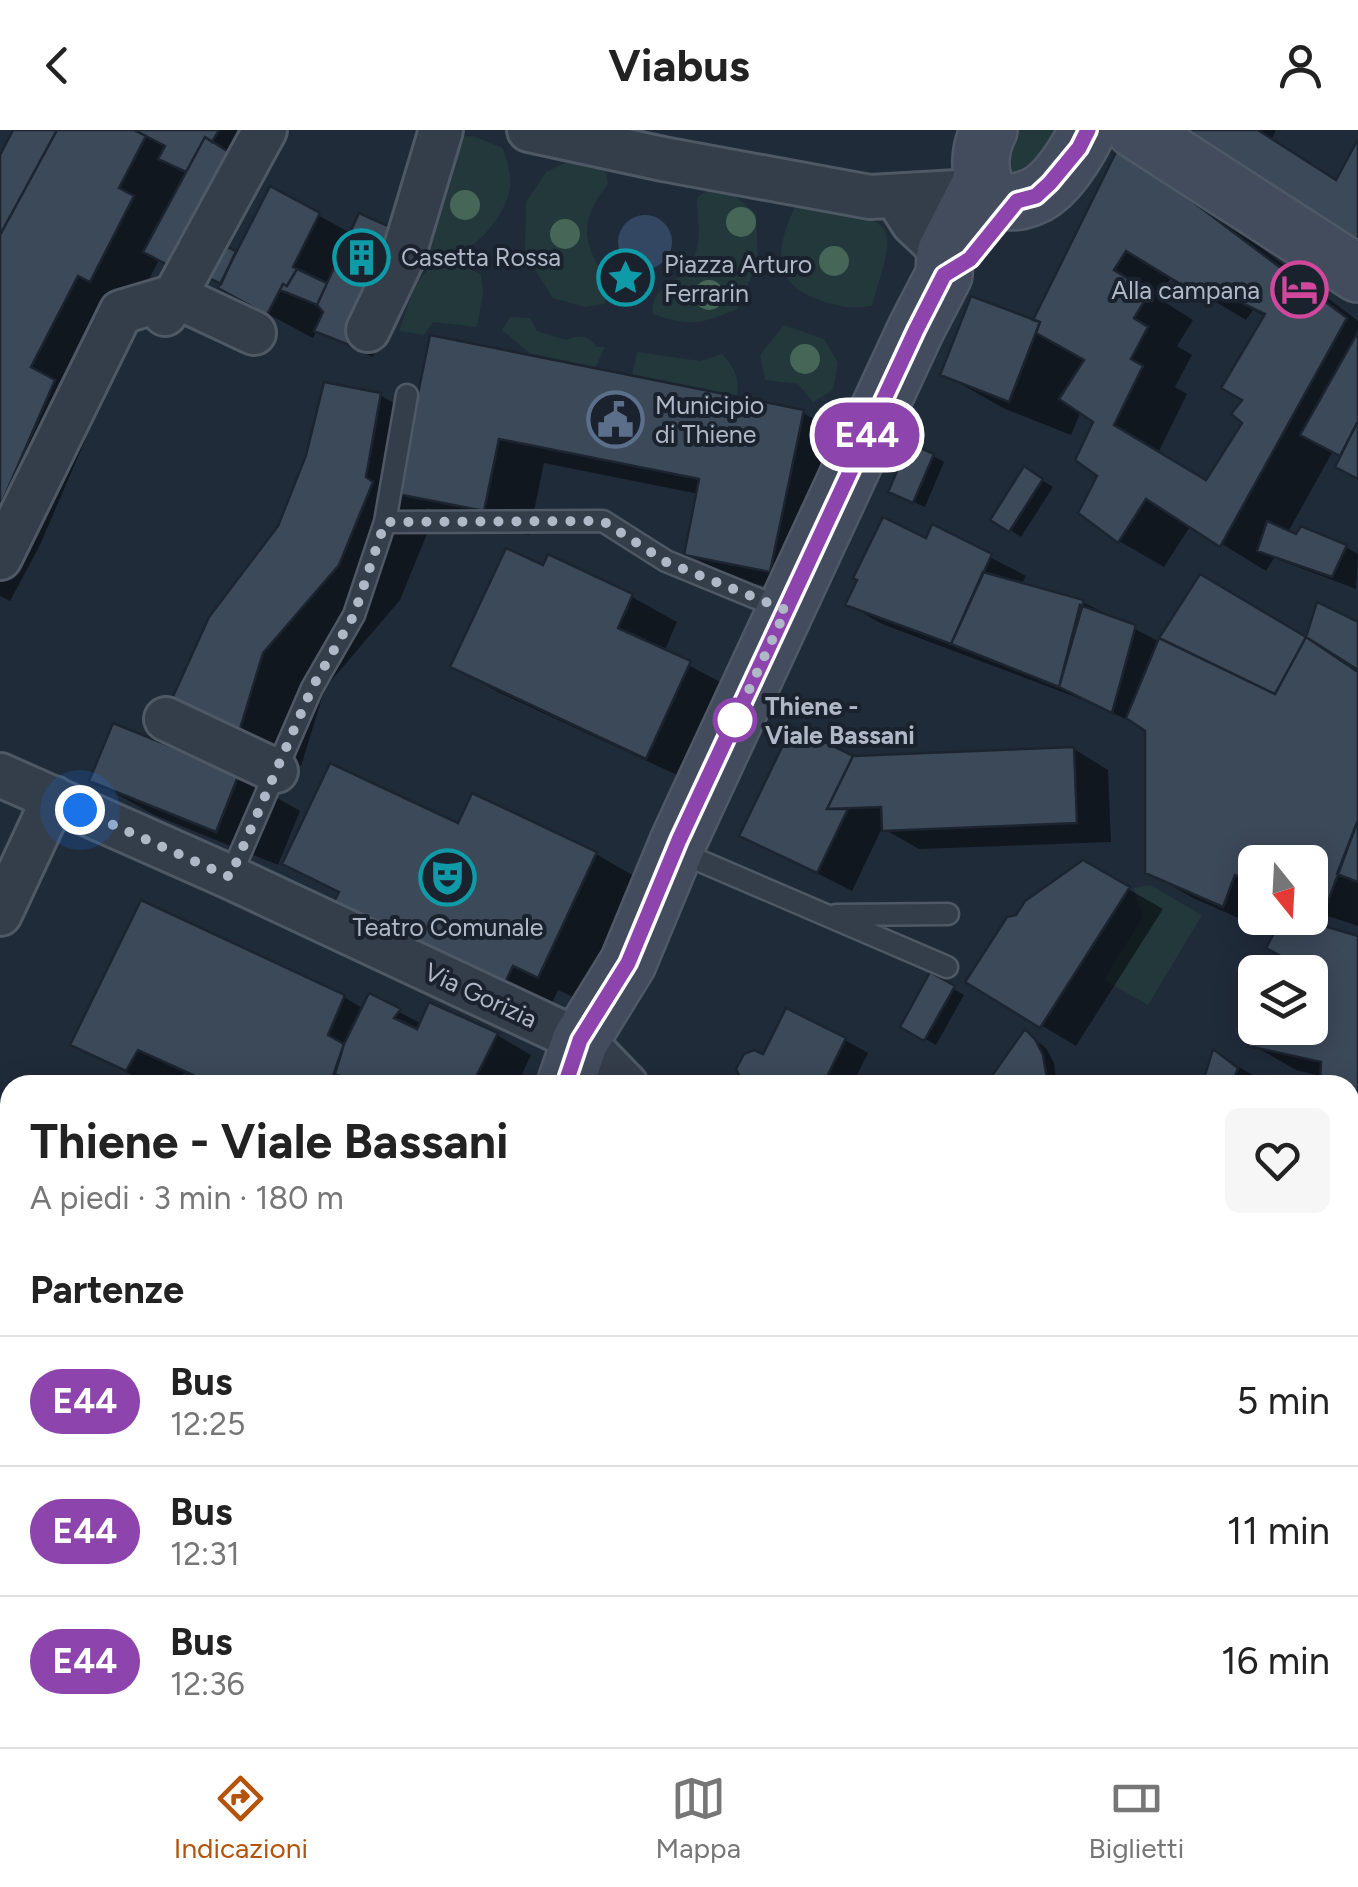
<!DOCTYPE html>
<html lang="it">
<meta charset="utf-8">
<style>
:root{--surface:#fff;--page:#f6f6f6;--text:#222;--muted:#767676;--line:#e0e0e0;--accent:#b45309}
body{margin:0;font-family:Figtree,sans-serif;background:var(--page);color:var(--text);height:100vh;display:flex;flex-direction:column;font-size:38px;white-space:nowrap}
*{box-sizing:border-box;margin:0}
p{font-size:32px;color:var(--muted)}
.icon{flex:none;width:55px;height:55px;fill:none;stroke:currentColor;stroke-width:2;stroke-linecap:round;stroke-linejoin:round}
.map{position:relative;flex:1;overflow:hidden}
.drawer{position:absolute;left:0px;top:945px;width:1360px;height:672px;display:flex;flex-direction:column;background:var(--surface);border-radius:30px 30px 0 0;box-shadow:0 5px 25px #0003}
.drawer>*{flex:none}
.badge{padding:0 20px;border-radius:32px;font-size:35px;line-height:65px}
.needle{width:65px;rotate:162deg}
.buttons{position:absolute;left:1238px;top:715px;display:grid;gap:20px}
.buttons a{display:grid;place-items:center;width:90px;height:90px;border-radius:15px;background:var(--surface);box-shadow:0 5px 25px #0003;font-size:50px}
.you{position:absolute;width:50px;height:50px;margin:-25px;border:8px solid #fff;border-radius:50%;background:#1a73e8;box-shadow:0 0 0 15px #1a73e833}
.map>.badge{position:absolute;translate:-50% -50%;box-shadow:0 0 0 5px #fff}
h2{padding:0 30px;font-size:38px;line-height:90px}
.round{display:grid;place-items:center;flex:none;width:105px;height:105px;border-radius:15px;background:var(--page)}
.head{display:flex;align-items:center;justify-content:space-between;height:170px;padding:0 30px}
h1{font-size:48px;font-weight:700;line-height:75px}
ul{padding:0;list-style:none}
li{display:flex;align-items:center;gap:30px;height:130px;padding:0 30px;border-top:2px solid var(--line)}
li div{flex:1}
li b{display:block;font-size:38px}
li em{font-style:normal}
li .badge{min-width:110px;font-weight:700;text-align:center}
header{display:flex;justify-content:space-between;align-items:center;height:130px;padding:0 30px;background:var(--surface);font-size:45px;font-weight:700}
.dock{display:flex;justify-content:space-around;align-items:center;height:140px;border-top:2px solid var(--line);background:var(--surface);font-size:28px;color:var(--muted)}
.dock a{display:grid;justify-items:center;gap:5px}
.dock .on{color:var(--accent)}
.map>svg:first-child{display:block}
.green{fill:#22383b}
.water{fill:#334762}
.shadow{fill:#0007;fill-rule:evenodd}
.building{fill:#3c4959;stroke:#1c2430;stroke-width:2.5;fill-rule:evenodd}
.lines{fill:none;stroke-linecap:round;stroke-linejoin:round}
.lane-casing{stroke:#4f5865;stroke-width:25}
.street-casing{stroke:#4f5865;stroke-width:48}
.secondary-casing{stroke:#4f5865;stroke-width:60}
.lane{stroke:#343d4a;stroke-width:20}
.street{stroke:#343d4a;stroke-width:42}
.secondary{stroke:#424c5d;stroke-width:55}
.tree{fill:#466758}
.line-casing{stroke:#fff;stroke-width:22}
.line{stroke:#8e44ad;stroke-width:15}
.walk{stroke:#afb8c6;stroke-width:10;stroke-dasharray:0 18}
.stop-dot{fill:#fff;stroke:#8e44ad;stroke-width:5}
.labels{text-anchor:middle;stroke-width:8;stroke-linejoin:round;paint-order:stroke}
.poi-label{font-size:25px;fill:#afb8c6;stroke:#1a222e;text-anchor:start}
.stop-label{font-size:25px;font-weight:bold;fill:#afb8c6;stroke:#1a222e;text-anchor:start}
.street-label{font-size:25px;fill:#afb8c6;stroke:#1a222e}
</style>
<header><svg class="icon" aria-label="back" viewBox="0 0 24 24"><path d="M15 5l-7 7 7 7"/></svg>Viabus<svg class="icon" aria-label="person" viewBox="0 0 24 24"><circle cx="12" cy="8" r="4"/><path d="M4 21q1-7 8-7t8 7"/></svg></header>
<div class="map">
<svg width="1358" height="1617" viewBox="0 0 1358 1617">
<rect width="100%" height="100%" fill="#202b3a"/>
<!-- green -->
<path class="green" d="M 1002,0 L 1067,0 L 1045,37 L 1011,49 L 996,8 Z
M 473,6 L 503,18 C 507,30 511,43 510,57 C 507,84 475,122 449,126 C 438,127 429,123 419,118 L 450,7 Z
M 571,30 L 601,35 L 607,45 L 608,54 C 576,94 584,115 610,156 L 604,174 L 585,177 L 553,168 L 525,124 L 526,72 L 546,42 Z
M 708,59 L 734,65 L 756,84 L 758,131 L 737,179 C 702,194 690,197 653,184 C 648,157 679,156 692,131 C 703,111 697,90 697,68 Z
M 818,72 C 903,96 895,94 872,176 C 848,179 840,177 817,169 C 770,153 777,114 795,77 Z
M 439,134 L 461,134 L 481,145 L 483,162 L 477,197 L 433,192 L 424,205 L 399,201 C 408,179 414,142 439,134 Z
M 510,187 L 530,188 L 537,201 L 566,210 C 580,204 588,205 597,217 L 605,217 L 595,238 L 533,226 L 502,200 Z
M 784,195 L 824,209 L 838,233 L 833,260 L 813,272 L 798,254 L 765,250 L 760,225 Z
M 637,222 L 700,231 L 722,224 C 734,237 740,248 737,267 L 632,246 Z
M 1150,755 L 1202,785 L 1148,875 L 1104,850 L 1143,786 L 1133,758 Z"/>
<!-- water -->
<path class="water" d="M618 112a27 27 0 1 1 54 0a27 27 0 1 1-54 0Z"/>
<!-- shadow -->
<path class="shadow" d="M 16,0 L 279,0 L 220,117 L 238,125 L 271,59 L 352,104 L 419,116 L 373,227 L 317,200 L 313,208 L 266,183 L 223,153 L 160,128 L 135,176 L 75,264 L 99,278 L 40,415 L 10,471 L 0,466 L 0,31 Z
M 1187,0 L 1276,0 L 1272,8 L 1339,52 L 1358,14 L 1358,124 Z
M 1165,45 L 1358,191 L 1358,347 L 1343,327 L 1333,321 L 1288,402 L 1346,417 L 1358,424 L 1356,459 L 1274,428 L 1266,441 L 1191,395 L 1164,437 L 1119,411 L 1101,345 L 1096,291 L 1081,281 L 1071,305 L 1005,279 L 943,244 L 973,169 L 1044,197 ZM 1172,146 L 1246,190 L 1253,180 L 1266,187 L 1246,269 L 1246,292 L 1207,352 L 1158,323 L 1187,264 L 1175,257 L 1192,225 L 1177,216 L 1193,190 L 1158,168 Z
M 380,265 L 416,286 L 803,283 L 848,309 L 815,466 L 731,449 L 686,423 L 699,364 L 544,333 L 529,405 L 445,388 L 428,378 L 426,385 L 433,389 L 400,470 L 325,558 L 301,636 L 234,608 L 173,572 Z
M 933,326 L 944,332 L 925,377 L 902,367 Z
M 1025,340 L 1053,357 L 1021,407 L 993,389 Z
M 934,398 L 1026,446 L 1021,455 L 1083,472 L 1160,512 L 1308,510 L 1318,476 L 1358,495 L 1358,796 L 1310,780 L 1310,732 L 1255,732 L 1255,788 L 1274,788 L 1268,801 L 1193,768 L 1148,742 L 1148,600 L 1094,574 L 882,494 L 848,474 L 927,411 Z
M 549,428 L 632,467 L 677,492 L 664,522 L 735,560 L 692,652 L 498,562 L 453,536 L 544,438 Z
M 1074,619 L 1108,640 L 1111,712 L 919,719 L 882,698 L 852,761 L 742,705 L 853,628 Z
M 238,646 L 300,681 L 278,735 L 154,685 L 92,650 Z
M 473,666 L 596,724 L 641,750 L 584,872 L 558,860 L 548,881 L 285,733 L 459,696 Z
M 1083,733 L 1163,779 L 1076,916 L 969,852 Z
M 1285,788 L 1358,809 L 1358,1184 L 1350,1184 L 1350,955 L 1323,955 L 1324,947 L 1296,940 L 1251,914 L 1255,895 L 1255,898 L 1310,898 L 1310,860 L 1324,863 L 1328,850 L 1270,817 Z
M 931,846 L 964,865 L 936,915 L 903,896 Z
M 344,867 L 364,879 L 370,867 L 422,894 L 497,905 L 531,925 L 517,955 L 209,955 L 184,943 L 178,955 L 151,955 L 73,914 Z
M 1026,903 L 1046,918 L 1054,933 L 1057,955 L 988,955 Z
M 845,910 L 868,923 L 852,955 L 753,955 L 765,928 Z
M 1214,923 L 1258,948 L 1267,955 L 1205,955 Z
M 1352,1209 L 1358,1213 L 1358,1369 L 1350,1364 Z
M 1350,1435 L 1358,1440 L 1358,1479 L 1350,1489 Z
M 597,1608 L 679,1608 L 694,1616 L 592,1617 Z
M 896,1608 L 952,1608 L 948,1617 L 920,1617 Z
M 1126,1608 L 1166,1608 L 1162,1617 L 1148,1617 Z"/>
<!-- building -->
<path class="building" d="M 13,0 L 57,0 L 0,105 L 0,25 Z
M 57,0 L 134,0 L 146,6 L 119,58 L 134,66 L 90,152 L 78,146 L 31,237 L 55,250 L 0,377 L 0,105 Z
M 134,0 L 219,0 L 212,12 L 205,7 L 186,42 L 158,29 L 165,16 Z
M 1185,0 L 1258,0 L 1336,50 L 1358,9 L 1358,127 Z
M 205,7 L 235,26 L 179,141 L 143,122 Z
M 1119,16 L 1347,188 L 1220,417 L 1146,369 L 1118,413 L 1078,383 L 1097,346 L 1075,330 L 1093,292 L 1059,269 L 1084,230 L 1036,203 L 1040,192 L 1033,190 ZM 1126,121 L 1200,166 L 1207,156 L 1265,184 L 1221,258 L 1242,270 L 1231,284 L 1242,293 L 1206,350 L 1114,295 L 1143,236 L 1131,229 L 1148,197 L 1134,188 L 1150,162 L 1114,140 Z
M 270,56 L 320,83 L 293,137 L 297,139 L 287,156 L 283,154 L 267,185 L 218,158 Z
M 359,83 L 397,100 L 349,215 L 314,201 L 323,182 L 317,175 Z
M 198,104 L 236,121 L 221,154 L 202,145 Z
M 297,139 L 327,153 L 317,175 L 280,160 L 283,154 L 287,156 Z
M 971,166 L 1040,192 L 1009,272 L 940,245 Z
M 1358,202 L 1358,291 L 1340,326 L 1300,305 Z
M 430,205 L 804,280 L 770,442 L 684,425 L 699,349 L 499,309 L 484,381 L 397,364 Z
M 324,252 L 381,263 L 366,347 L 373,352 L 339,435 L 263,523 L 239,602 L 170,573 L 209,487 L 278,396 L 306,325 Z
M 1358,291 L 1358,349 L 1335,337 Z
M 909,313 L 934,324 L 913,373 L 888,362 Z
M 1024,336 L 1043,349 L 1009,402 L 990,390 Z
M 883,387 L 926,408 L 932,394 L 992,424 L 951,514 L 845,475 L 857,450 L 853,448 Z
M 1267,391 L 1296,404 L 1301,396 L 1347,415 L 1332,447 L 1257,421 Z
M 506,418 L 543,435 L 548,424 L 633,464 L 618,498 L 691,531 L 646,629 L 450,537 Z
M 983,442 L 1084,470 L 1059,557 L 951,514 Z
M 1200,444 L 1306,507 L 1275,564 L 1159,508 Z
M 1317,472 L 1358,492 L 1358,540 L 1306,507 Z
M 1080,475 L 1136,495 L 1112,583 L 1059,557 Z
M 1306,507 L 1358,542 L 1358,690 L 1326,777 L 1310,771 L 1310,732 L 1255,732 L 1255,752 L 1235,745 L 1223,777 L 1145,743 L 1145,601 L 1126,588 L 1159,508 L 1275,564 Z
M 113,593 L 239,644 L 216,702 L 89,651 Z
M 792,596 L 853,626 L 827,679 L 848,679 L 817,743 L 739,706 Z
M 1074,617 L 1077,693 L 882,701 L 881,677 L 827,679 L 853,626 Z
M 330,633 L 458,693 L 472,663 L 597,722 L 538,848 L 513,836 L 503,857 L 331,777 L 339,762 L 282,734 Z
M 1358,690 L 1358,752 L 1337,744 Z
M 1083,730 L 1130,757 L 1040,898 L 965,852 L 1007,787 L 1016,785 L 1025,771 Z
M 141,770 L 345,865 L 328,905 L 344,914 L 330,955 L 215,955 L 138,920 L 126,941 L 70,915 Z
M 1282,788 L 1297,788 L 1358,806 L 1358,998 L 1350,1052 L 1350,955 L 1320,955 L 1321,932 L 1248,916 L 1255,882 L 1255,898 L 1310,898 L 1310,857 L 1322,860 L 1325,851 L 1266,818 Z
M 930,842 L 955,856 L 924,911 L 900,897 Z
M 369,863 L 401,879 L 394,888 L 417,899 L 429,872 L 498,903 L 472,955 L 359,955 L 335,944 L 344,914 Z
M 786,878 L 846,908 L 823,955 L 749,955 L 742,951 L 736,939 L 744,924 L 754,920 L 763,924 Z
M 1025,899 L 1035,909 L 1043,925 L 1048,955 L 986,954 Z
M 1213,919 L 1238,938 L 1233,951 L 1238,955 L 1202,955 Z
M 10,1060 L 10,1166 L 0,1161 L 0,1082 Z
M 1351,1206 L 1358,1212 L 1358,1268 L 1350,1277 Z
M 1358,1293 L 1358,1333 L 1350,1342 L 1350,1302 Z
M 1350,1432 L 1358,1439 L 1358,1459 L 1350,1469 Z
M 1350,1520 L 1358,1525 L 1358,1572 L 1350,1567 Z
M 594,1608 L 676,1608 L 689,1614 L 687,1617 L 589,1617 Z"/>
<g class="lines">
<defs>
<path id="lane" d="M 385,392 L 407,265
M 677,721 L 947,837
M 230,747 L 312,558 L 354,485 L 385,392 L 603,391 L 666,431 L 783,479
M 836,785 L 948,784"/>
<path id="street" d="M 529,0 L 663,29 L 870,67 L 976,61
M 897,68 L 913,93 L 945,123
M 165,184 L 265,0
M 368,200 L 403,127 L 441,0
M 0,428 L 121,182 L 175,166 L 254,203
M 166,589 L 276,641
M 0,645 L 230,747 L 580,911
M 0,784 L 54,668
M 599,927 L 626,955
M 1350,1173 L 1358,1172
M 1350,1605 L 1358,1611
M 946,1617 L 950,1608"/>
<path id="secondary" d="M 989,0 C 971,35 982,88 1032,67 C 1056,58 1077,22 1088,0
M 1135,0 L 1358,144
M 565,955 L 580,911 L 628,833 L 679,710 L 916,199 L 944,145 L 945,123 L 983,48
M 274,1617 L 278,1608"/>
</defs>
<!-- lane casing -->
<use href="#lane" class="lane-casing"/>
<!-- street casing -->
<use href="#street" class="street-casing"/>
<!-- secondary casing -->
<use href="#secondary" class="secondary-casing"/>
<!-- lane -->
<use href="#lane" class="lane"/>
<!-- street -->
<use href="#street" class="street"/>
<!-- secondary -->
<use href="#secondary" class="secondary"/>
</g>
<!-- trees -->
<g class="tree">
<circle cx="465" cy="75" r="15"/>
<circle cx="741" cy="92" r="15"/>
<circle cx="565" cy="104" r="15"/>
<circle cx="834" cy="131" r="15"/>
<circle cx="709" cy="165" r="15"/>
<circle cx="805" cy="229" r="15"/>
</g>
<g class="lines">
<defs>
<path id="line" d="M 565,955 L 580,910 L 628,833 L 679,710 L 916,200 L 944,145 L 970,129 L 1017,71 L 1036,66 L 1050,53 L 1079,18 L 1088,0"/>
</defs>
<!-- line casing -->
<use href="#line" class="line-casing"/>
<!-- line -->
<use href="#line" class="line"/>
<!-- walk -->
<path class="walk" d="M 80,680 L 230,747 L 312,558 L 354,485 L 385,392 L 603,391 L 666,432 L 786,480 L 735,590"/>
</g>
<!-- icons -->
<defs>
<symbol id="building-ring" viewBox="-11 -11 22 22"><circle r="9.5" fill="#1a222e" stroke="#0f9aa8" stroke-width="1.5"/><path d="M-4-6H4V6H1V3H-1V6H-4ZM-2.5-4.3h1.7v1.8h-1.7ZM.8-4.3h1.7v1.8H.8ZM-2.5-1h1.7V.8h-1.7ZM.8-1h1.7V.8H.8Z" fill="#0f9aa8"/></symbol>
<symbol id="sight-ring" viewBox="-11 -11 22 22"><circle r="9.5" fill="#1a222e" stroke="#0f9aa8" stroke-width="1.5"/><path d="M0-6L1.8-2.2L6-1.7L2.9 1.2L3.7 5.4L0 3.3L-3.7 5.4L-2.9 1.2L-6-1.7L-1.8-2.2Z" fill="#0f9aa8"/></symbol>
<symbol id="hotel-ring" viewBox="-11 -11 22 22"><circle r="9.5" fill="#1a222e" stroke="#d1479c" stroke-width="1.5"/><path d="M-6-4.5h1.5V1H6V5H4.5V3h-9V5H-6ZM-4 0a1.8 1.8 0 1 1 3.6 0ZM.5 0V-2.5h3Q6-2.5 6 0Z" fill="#d1479c"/></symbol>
<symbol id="civic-ring" viewBox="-11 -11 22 22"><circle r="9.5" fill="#1a222e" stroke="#5c6f8a" stroke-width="1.5"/><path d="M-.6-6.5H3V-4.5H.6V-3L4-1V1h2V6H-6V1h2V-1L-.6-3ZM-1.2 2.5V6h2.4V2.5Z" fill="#5c6f8a"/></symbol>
<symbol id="theatre-ring" viewBox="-11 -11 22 22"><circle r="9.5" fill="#1a222e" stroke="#0f9aa8" stroke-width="1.5"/><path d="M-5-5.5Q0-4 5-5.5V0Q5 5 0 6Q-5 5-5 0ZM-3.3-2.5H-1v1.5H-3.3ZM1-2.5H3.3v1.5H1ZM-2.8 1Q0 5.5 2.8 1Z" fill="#0f9aa8"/></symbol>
</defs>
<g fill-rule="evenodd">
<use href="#building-ring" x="330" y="96" width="63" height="63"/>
<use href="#sight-ring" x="594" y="116" width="63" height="63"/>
<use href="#hotel-ring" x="1268" y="128" width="63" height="63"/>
<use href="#civic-ring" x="584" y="258" width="63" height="63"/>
<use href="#theatre-ring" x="416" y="716" width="63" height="63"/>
</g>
<!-- markers -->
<circle class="stop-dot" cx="735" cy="590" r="20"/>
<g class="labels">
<!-- poi labels -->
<g class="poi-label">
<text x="401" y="136">Casetta Rossa</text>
<text x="664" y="143">Piazza Arturo<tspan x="664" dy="29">Ferrarin</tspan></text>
<text x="1260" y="169" text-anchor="end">Alla campana</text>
<text x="655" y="284">Municipio<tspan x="655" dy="29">di Thiene</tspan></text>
<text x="448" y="806" text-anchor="middle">Teatro Comunale</text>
</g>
<!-- stop labels -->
<g class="stop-label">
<text x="765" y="585">Thiene -<tspan x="765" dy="29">Viale Bassani</tspan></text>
</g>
<!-- street labels -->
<g class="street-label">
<text transform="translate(481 865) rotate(25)" y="9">Via Gorizia</text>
</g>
</g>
</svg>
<div class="buttons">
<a><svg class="needle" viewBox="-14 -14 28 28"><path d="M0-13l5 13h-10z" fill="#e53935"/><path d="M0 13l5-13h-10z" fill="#767676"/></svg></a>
<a><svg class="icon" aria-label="layers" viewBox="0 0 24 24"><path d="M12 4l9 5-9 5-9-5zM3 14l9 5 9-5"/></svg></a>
</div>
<div class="you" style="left:80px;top:680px"></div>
<b class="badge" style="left:867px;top:305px;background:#8e44ad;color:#fff">E44</b>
<section class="drawer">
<div class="head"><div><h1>Thiene - Viale Bassani</h1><p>A piedi · 3 min · 180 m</p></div><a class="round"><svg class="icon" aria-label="heart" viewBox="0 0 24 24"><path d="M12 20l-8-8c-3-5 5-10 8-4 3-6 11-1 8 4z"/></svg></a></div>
<h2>Partenze</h2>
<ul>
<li><span class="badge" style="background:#8e44ad;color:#fff">E44</span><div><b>Bus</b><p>12:25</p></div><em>5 min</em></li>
<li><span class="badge" style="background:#8e44ad;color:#fff">E44</span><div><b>Bus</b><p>12:31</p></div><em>11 min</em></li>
<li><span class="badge" style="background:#8e44ad;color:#fff">E44</span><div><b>Bus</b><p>12:36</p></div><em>16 min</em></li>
</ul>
</section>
</div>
<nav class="dock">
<a class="on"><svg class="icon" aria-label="directions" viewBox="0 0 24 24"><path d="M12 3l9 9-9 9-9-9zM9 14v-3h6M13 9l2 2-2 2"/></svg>Indicazioni</a>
<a><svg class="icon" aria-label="map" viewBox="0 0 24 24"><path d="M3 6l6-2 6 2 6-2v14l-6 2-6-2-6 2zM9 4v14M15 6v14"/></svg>Mappa</a>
<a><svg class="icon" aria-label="tickets" viewBox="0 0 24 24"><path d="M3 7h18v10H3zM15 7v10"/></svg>Biglietti</a>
</nav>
